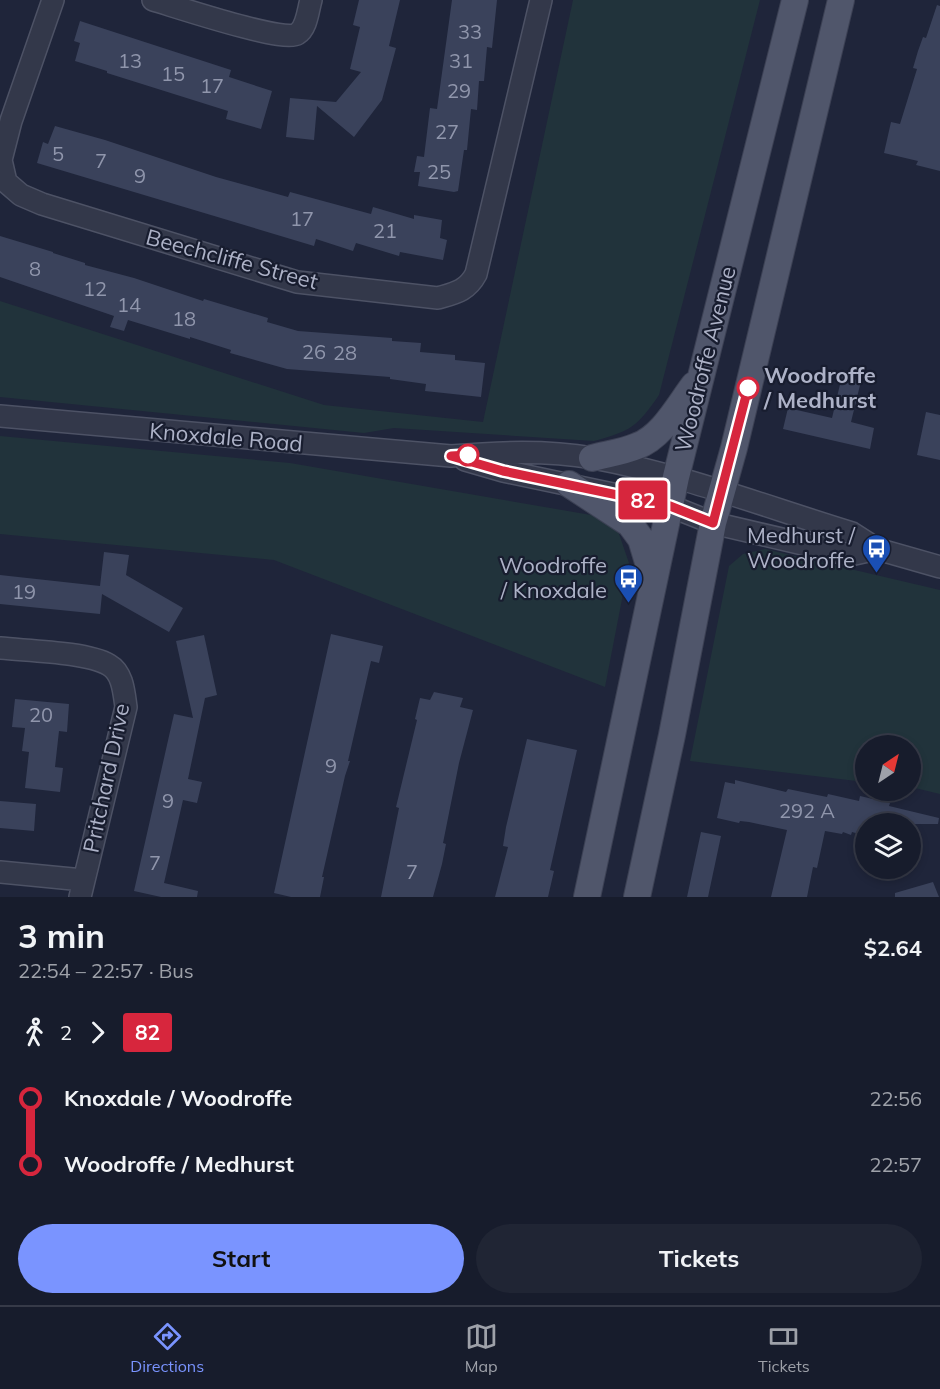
<!DOCTYPE html>
<meta charset="utf-8">
<style>
:root{--surface:#171c2c;--page:#202534;--text:#f1f3f6;--muted:#9ea1a9;--line:#363a48;--accent:#7a94ff}
body{margin:0;font-family:Mulish,sans-serif;background:var(--page);color:var(--text);height:100vh;display:flex;flex-direction:column;font-size:22px;white-space:nowrap}
*{box-sizing:border-box;margin:0}
p{font-size:20px;color:var(--muted)}
.icon{flex:none;width:33px;height:33px;fill:none;stroke:currentColor;stroke-width:2;stroke-linecap:round;stroke-linejoin:round}
.map{position:relative;height:897px;overflow:hidden}
.sheet{display:flex;flex-direction:column;background:var(--surface);flex:1}
.sheet>*{flex:none}
.badge{padding:0 12px;border-radius:4px;font-size:21px;line-height:39px}
.needle{width:39px;rotate:35deg}
.tools{position:absolute;left:855px;top:735px;display:grid;gap:12px}
.tools a{display:grid;place-items:center;width:66px;height:66px;border-radius:50%;background:var(--surface);box-shadow:0 3px 9px #0003,0 0 0 2px var(--line);font-size:30px}
.map>.badge{position:absolute;translate:-50% -50%;box-shadow:0 0 0 3px #fff}
.legs{display:flex;align-items:center;gap:9px;height:66px;padding:0 18px;font-size:20px}
.legs p{margin-inline-start:auto}
.overview{display:flex;align-items:center;justify-content:space-between;height:102px;padding:0 18px}
h1{font-size:33px;font-weight:700;line-height:45px}
.primary-button{display:flex;gap:12px;margin-top:auto;padding:12px 18px}
.primary-button a{flex:1;height:69px;border-radius:36px;background:var(--accent);color:#111;font-size:24px;font-weight:700;line-height:69px;text-align:center}
.primary-button a+a{background:var(--page);color:var(--text)}
ul{padding:0 18px;list-style:none}
li{display:flex;align-items:center;gap:21px;height:66px;font-size:22px}
li i{display:grid;place-items:center;width:9px;height:100%;margin:0 8px;background:currentColor}
li i::after{content:'';width:15px;height:15px;margin:-8px;border:4px solid;border-radius:50%;background:var(--surface)}
li p{margin-inline-start:auto}
li:first-child i{background:linear-gradient(#0000 50%,currentColor 0)}
li:last-child i{background:linear-gradient(currentColor 50%,#0000 0)}
.tab-bar{display:flex;justify-content:space-around;align-items:center;height:84px;border-top:2px solid var(--line);background:var(--surface);font-size:16px;color:var(--muted)}
.tab-bar a{display:grid;justify-items:center;gap:3px}
.tab-bar .current{color:var(--accent)}
.map>svg:first-child{display:block}
.green{fill:#21333b}
.building{fill:#3a425b}
.lines{fill:none;stroke-linecap:round;stroke-linejoin:round}
.minor-casing{stroke:#4d5265;stroke-width:24}
.major-casing{stroke:#3c4154;stroke-width:28}
.minor{stroke:#33384a;stroke-width:21}
.major{stroke:#50566b;stroke-width:26}
.line-1-casing{stroke:#fff;stroke-width:14}
.line-1{stroke:#d7263d;stroke-width:9}
.stop-1-dot{fill:#fff;stroke:#d7263d;stroke-width:3}
.labels{text-anchor:middle;stroke-width:4.5;stroke-linejoin:round;paint-order:stroke}
.number-label{font-size:20px;fill:#9096ac}
.street-label{font-size:22px;fill:#adb2c7;stroke:#181d2f}
.stop-label{font-size:22px;font-weight:bold;fill:#adb2c7;stroke:#181d2f;text-anchor:start}
.poi-label{font-size:22px;fill:#adb2c7;stroke:#181d2f;text-anchor:end}
</style>
<div class="map">
<svg width="940" height="897" viewBox="0 0 940 897">
<rect width="100%" height="100%" fill="#1f253a"/>
<!-- green -->
<path class="green" d="M 573,0 L 760,0 L 659,395 C 637,427 631,431 594,441 L 394,428 L 364,433 L 0,397 L 0,301 L 324,405 L 483,422 Z
M 0,436 L 290,463 L 591,515 L 618,531 L 629,563 L 605,687 L 274,560 L 0,534 Z
M 765,549 L 940,590 L 940,794 L 911,787 L 910,746 L 866,746 L 865,782 L 690,761 L 729,566 L 743,554 Z"/>
<!-- building -->
<path class="building" d="M 359,0 L 400,0 L 389,46 L 396,48 L 382,100 L 354,137 L 317,106 L 314,140 L 286,137 L 290,98 L 336,102 L 361,72 L 350,69 L 360,27 L 353,25 Z
M 452,0 L 497,0 L 492,48 L 487,47 L 484,81 L 479,81 L 477,110 L 471,109 L 467,150 L 464,150 L 458,191 L 454,192 L 418,186 L 420,172 L 414,172 L 417,156 L 424,157 L 430,108 L 437,109 Z
M 937,5 L 940,6 L 940,171 L 916,165 L 918,161 L 884,153 L 891,122 L 900,124 L 917,69 L 913,68 L 918,51 L 923,37 L 926,38 Z
M 80,21 L 231,70 L 229,77 L 272,91 L 261,129 L 226,119 L 228,111 L 107,73 L 107,71 L 75,61 L 80,43 L 74,41 Z
M 55,126 L 105,140 L 216,177 L 288,197 L 290,192 L 371,214 L 373,207 L 414,219 L 414,215 L 442,220 L 440,238 L 447,240 L 443,260 L 400,252 L 399,256 L 356,243 L 353,251 L 316,239 L 314,246 L 37,163 L 43,142 L 48,144 Z
M 0,236 L 53,252 L 53,253 L 85,263 L 85,265 L 134,278 L 203,301 L 204,299 L 268,318 L 267,322 L 298,331 L 392,338 L 392,341 L 421,343 L 420,352 L 455,355 L 455,360 L 485,363 L 481,397 L 425,391 L 426,384 L 390,379 L 390,377 L 287,369 L 230,353 L 231,350 L 190,337 L 190,339 L 128,320 L 124,331 L 110,327 L 114,316 L 0,277 Z
M 842,376 L 861,381 L 851,422 L 874,428 L 870,449 L 783,429 L 788,408 L 832,418 Z
M 926,412 L 940,415 L 940,460 L 917,455 Z
M 104,552 L 129,555 L 126,575 L 183,608 L 169,632 L 102,594 L 100,614 L 0,604 L 0,575 L 100,586 Z
M 331,634 L 383,646 L 379,663 L 371,661 L 348,761 L 350,761 L 345,776 L 322,877 L 324,877 L 320,897 L 291,897 L 274,893 Z
M 204,635 L 217,695 L 205,698 L 188,779 L 202,782 L 197,803 L 183,800 L 164,883 L 198,891 L 197,897 L 161,897 L 134,891 L 174,714 L 193,718 L 176,641 Z
M 434,692 L 463,698 L 460,707 L 473,710 L 459,763 L 443,843 L 446,844 L 442,864 L 433,897 L 381,897 L 399,808 L 396,807 L 417,720 L 415,719 L 420,698 L 430,700 Z
M 15,699 L 69,704 L 67,732 L 59,731 L 55,767 L 63,768 L 60,792 L 25,788 L 29,752 L 22,751 L 25,728 L 12,727 Z
M 527,739 L 577,750 L 550,870 L 554,871 L 548,897 L 495,897 L 508,847 L 503,846 L 506,827 Z
M 735,780 L 786,792 L 788,789 L 827,797 L 828,794 L 859,801 L 860,796 L 890,803 L 889,806 L 939,818 L 938,824 L 866,824 L 866,836 L 852,832 L 851,835 L 843,832 L 842,834 L 825,831 L 817,868 L 813,867 L 807,897 L 771,897 L 787,830 L 749,822 L 740,821 L 739,823 L 717,818 L 725,782 L 735,784 Z
M 0,801 L 36,804 L 34,831 L 0,828 Z
M 701,832 L 721,836 L 708,897 L 687,897 Z
M 933,882 L 939,897 L 895,897 L 895,893 Z"/>
<g class="lines">
<defs>
<path id="minor" d="M 53,0 L 11,121 L 1,160 L 6,182 L 21,195 L 42,204 L 297,282 L 438,298 C 455,293 467,291 476,274 L 541,0
M 153,0 C 174,6 284,43 297,34 C 307,28 308,10 311,0
M 0,416 L 451,456 C 498,452 546,450 593,458 C 680,474 767,507 852,533 L 877,549 L 940,567
M 465,460 L 503,471 L 670,506 L 713,523 L 850,555 L 877,549
M 0,648 C 28,651 87,652 109,665 C 123,673 124,693 126,707 L 80,897
M 0,872 L 83,880"/>
<path id="major" d="M 592,458 C 607,454 623,452 637,446 C 662,437 678,406 694,385
M 569,484 L 630,524 L 641,539 L 653,579
M 587,897 L 676,477 L 795,0
M 637,897 L 672,735 L 713,523 L 734,448 L 841,0"/>
</defs>
<!-- minor casing -->
<use href="#minor" class="minor-casing"/>
<!-- major casing -->
<use href="#major" class="major-casing"/>
<!-- minor -->
<use href="#minor" class="minor"/>
<!-- major -->
<use href="#major" class="major"/>
</g>
<g class="lines">
<defs>
<path id="line-1" d="M 468,455 L 451,456 L 503,471 L 670,506 L 713,523 L 748,388"/>
</defs>
<!-- line-1 casing -->
<use href="#line-1" class="line-1-casing"/>
<!-- line-1 -->
<use href="#line-1" class="line-1"/>
</g>
<!-- icons -->
<defs>
<symbol id="bus-pin" viewBox="-11 -11 22 30"><path d="M0 17L-7.5 6A9.5 9.5 0 1 1 7.5 6Z" fill="#1a4fb4" stroke="#181d2f"/><path d="M-5-6H5V4H4V6H2V4H-2V6H-4V4H-5ZM-3.5-4V0h7V-4ZM-3.5 1.2v1.5H-2V1.2ZM2 1.2v1.5H3.5V1.2Z" fill="#fff"/></symbol>
</defs>
<g fill-rule="evenodd">
<use href="#bus-pin" x="860" y="532" width="33" height="45"/>
<use href="#bus-pin" x="612" y="562" width="33" height="45"/>
</g>
<!-- markers -->
<g class="stop-1-dot">
<circle cx="748" cy="388" r="10"/>
<circle cx="468" cy="455" r="10"/>
</g>
<g class="labels">
<!-- number labels -->
<g class="number-label">
<text x="470" y="39">33</text>
<text x="130" y="68">13</text>
<text x="461" y="68">31</text>
<text x="173" y="81">15</text>
<text x="212" y="93">17</text>
<text x="459" y="98">29</text>
<text x="447" y="139">27</text>
<text x="58" y="161">5</text>
<text x="101" y="168">7</text>
<text x="439" y="179">25</text>
<text x="140" y="183">9</text>
<text x="302" y="226">17</text>
<text x="385" y="238">21</text>
<text x="35" y="276">8</text>
<text x="95" y="296">12</text>
<text x="129" y="312">14</text>
<text x="184" y="326">18</text>
<text x="314" y="359">26</text>
<text x="345" y="360">28</text>
<text x="24" y="599">19</text>
<text x="41" y="722">20</text>
<text x="331" y="773">9</text>
<text x="168" y="808">9</text>
<text x="807" y="818">292 A</text>
<text x="155" y="870">7</text>
<text x="412" y="879">7</text>
</g>
<!-- street labels -->
<g class="street-label">
<text transform="translate(232 259) rotate(15)" y="8">Beechcliffe Street</text>
<text transform="translate(705 359) rotate(-76)" y="8">Woodroffe Avenue</text>
<text transform="translate(226 437) rotate(5)" y="8">Knoxdale Road</text>
<text transform="translate(106 778) rotate(-78)" y="8">Pritchard Drive</text>
</g>
<!-- stop labels -->
<g class="stop-label">
<text x="764" y="383">Woodroffe<tspan x="764" dy="25">/ Medhurst</tspan></text>
</g>
<!-- poi labels -->
<g class="poi-label">
<text x="855" y="543">Medhurst /<tspan x="855" dy="25">Woodroffe</tspan></text>
<text x="607" y="573">Woodroffe<tspan x="607" dy="25">/ Knoxdale</tspan></text>
</g>
</g>
</svg>
<div class="tools">
<a><svg class="needle" viewBox="-14 -14 28 28"><path d="M0-13l5 13h-10z" fill="#e53935"/><path d="M0 13l5-13h-10z" fill="#9ea1a9"/></svg></a>
<a><svg class="icon" aria-label="layers" viewBox="0 0 24 24"><path d="M12 4l9 5-9 5-9-5zM3 14l9 5 9-5"/></svg></a>
</div>
<b class="badge" style="left:643px;top:500px;background:#d7263d;color:#fff">82</b>
</div>
<section class="sheet">
<div class="overview"><div><h1>3 min</h1><p>22:54 – 22:57 · Bus</p></div><b>$2.64</b></div>
<div class="legs"><svg class="icon" aria-label="walk" viewBox="0 0 24 24"><circle cx="13" cy="4" r="2"/><path d="M13 8l-2 6 4 7M11 14l-3 7M7 12l3-4h3l4 4"/></svg>2<svg class="icon" aria-label="forward" viewBox="0 0 24 24"><path d="M9 5l7 7-7 7"/></svg><b class="badge" style="background:#d7263d;color:#fff">82</b></div>
<ul>
<li><i style="color:#d7263d"></i><b>Knoxdale / Woodroffe</b><p>22:56</p></li>
<li><i style="color:#d7263d"></i><b>Woodroffe / Medhurst</b><p>22:57</p></li>
</ul>
<div class="primary-button"><a>Start</a><a>Tickets</a></div>
</section>
<nav class="tab-bar">
<a class="current"><svg class="icon" aria-label="directions" viewBox="0 0 24 24"><path d="M12 3l9 9-9 9-9-9zM9 14v-3h6M13 9l2 2-2 2"/></svg>Directions</a>
<a><svg class="icon" aria-label="map" viewBox="0 0 24 24"><path d="M3 6l6-2 6 2 6-2v14l-6 2-6-2-6 2zM9 4v14M15 6v14"/></svg>Map</a>
<a><svg class="icon" aria-label="tickets" viewBox="0 0 24 24"><path d="M3 7h18v10H3zM15 7v10"/></svg>Tickets</a>
</nav>
